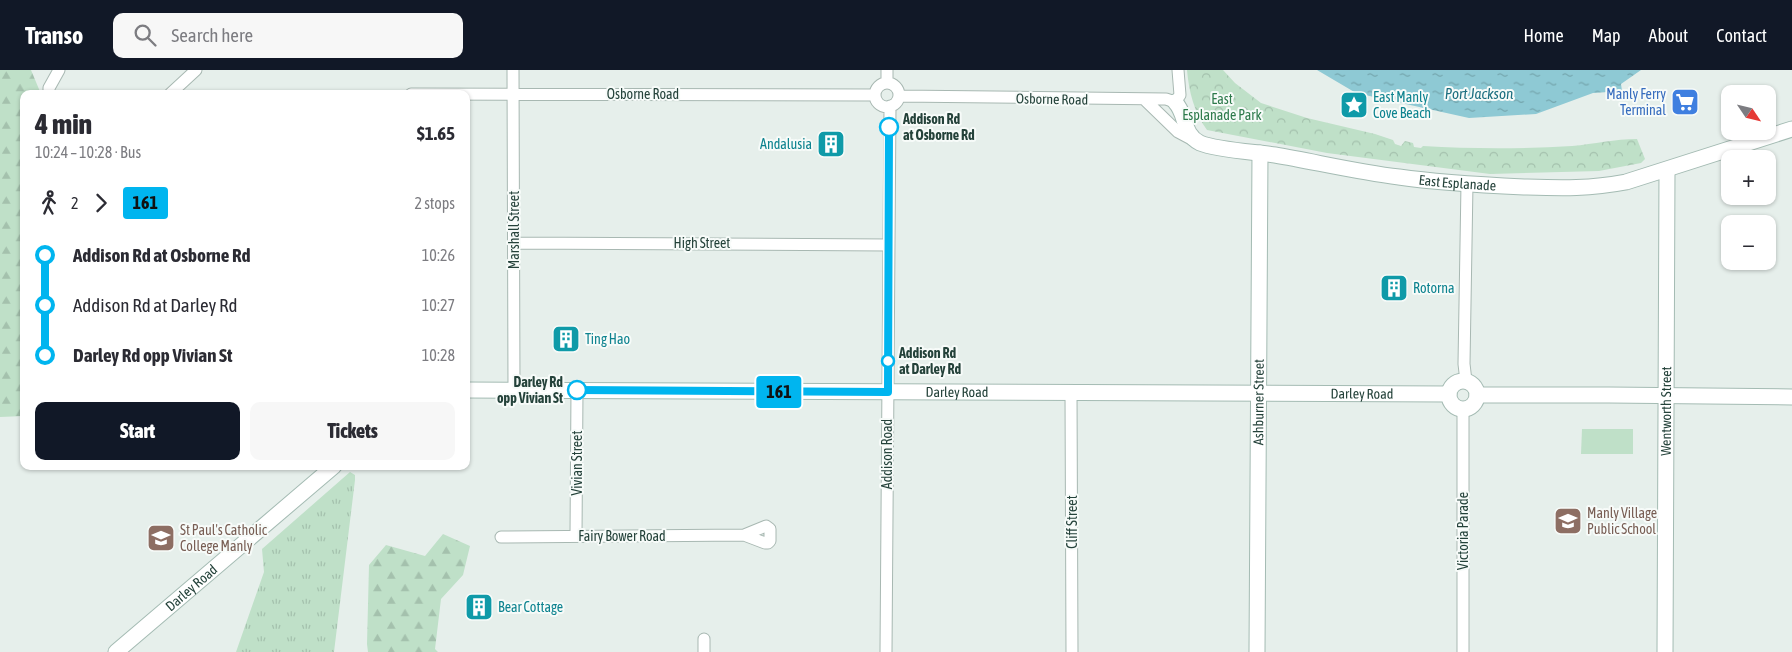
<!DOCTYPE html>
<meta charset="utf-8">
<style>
:root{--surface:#fff;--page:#f7f7f7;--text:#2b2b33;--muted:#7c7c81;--accent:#111827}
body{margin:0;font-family:"Asap Condensed",sans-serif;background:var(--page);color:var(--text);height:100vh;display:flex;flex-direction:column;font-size:19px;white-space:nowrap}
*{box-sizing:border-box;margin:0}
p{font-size:16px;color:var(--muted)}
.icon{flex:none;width:28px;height:28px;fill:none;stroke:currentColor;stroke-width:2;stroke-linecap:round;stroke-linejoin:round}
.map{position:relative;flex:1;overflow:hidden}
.panel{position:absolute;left:20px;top:20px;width:450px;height:380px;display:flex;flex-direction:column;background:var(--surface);border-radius:10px;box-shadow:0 1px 4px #0004}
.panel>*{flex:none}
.badge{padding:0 10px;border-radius:4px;font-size:18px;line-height:32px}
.needle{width:32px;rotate:125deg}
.tools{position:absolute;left:1721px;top:15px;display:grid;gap:10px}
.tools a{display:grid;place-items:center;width:55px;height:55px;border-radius:10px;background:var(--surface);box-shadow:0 1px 4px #0004;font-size:25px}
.map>.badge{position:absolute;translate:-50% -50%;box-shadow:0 0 0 2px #fff}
.legs{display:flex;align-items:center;gap:8px;height:55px;padding:0 15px;font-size:16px}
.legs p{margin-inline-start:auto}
.summary{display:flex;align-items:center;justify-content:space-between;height:85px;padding:0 15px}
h1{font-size:28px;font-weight:800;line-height:38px}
.cta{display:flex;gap:10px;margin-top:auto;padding:10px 15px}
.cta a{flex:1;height:58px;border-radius:10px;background:var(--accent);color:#fff;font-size:20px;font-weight:800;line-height:58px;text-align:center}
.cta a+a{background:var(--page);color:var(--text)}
ul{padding:0 15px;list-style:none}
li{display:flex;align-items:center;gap:18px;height:50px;font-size:19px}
li i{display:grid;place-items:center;width:8px;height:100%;margin:0 6px;background:currentColor}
li i::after{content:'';width:12px;height:12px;margin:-6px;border:4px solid;border-radius:50%;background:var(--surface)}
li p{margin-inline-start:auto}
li:first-child i{background:linear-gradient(#0000 50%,currentColor 0)}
li:last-child i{background:linear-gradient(currentColor 50%,#0000 0)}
header{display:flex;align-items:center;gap:30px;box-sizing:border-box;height:70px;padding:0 25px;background:var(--accent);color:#fff}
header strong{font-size:24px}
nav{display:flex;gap:28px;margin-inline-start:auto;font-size:18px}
.search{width:350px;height:45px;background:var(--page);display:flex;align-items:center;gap:12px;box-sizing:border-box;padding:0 18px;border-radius:10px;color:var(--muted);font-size:19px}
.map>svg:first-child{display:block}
.grass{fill:url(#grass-tufts)}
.forest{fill:url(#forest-firs)}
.park{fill:url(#park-crowns)}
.pitch{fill:#bfe0c8}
.water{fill:url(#water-ripples)}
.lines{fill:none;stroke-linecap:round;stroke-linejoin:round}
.street-casing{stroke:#a8b8b2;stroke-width:13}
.secondary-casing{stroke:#a4bbb3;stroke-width:17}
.street{stroke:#fff;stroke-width:11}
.secondary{stroke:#fff;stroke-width:15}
.line-1-casing{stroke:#fff;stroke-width:11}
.line-1{stroke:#00b5ef;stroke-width:8}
.stop-1-dot{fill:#fff;stroke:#00b5ef;stroke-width:2.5}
.labels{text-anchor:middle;stroke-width:4;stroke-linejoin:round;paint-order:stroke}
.street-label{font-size:14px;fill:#24423a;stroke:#f7fbf9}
.shop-label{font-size:14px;fill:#366cbe;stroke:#f7fbf9;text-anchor:end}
.culture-label{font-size:14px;fill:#0d838f;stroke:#f7fbf9;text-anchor:start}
.park-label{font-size:14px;fill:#2d7a4b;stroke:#f7fbf9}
.stop-label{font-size:14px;font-weight:bold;fill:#24423a;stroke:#f7fbf9;text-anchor:start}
.education-label{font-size:14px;fill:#785e54;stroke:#f7fbf9;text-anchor:start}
.water-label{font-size:15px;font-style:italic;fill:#1c6f80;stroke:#f7fbf9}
</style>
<header>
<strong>Transo</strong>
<div class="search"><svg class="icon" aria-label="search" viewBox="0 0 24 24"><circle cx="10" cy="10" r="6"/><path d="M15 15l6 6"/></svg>Search here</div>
<nav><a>Home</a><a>Map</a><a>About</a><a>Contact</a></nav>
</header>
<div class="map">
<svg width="1792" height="582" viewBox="0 0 1792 582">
<defs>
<pattern id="grass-tufts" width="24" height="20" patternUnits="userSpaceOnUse" patternTransform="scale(1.25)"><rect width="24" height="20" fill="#bfe0c8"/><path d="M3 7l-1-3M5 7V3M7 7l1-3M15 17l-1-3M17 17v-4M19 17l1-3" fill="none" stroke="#a4c1ad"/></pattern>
<pattern id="forest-firs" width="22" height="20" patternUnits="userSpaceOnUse" patternTransform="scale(1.25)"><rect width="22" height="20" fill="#bfe0c8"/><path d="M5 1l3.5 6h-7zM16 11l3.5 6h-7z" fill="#a4c1ad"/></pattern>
<pattern id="park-crowns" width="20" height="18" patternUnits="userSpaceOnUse" patternTransform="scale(1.25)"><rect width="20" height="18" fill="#bfe0c8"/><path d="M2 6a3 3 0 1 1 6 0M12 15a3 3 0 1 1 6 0" fill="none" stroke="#a4c1ad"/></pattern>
<pattern id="water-ripples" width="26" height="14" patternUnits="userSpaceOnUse" patternTransform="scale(1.25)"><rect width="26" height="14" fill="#8ec9d4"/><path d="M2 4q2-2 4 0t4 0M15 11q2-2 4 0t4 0" fill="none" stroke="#74a5ad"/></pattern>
</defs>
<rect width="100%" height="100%" fill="#e6efeb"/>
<!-- grass -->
<path class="grass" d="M 350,402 L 355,405 L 355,410 L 334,582 L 236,582 L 264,502 L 262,479 Z"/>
<!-- forest -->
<path class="forest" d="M 0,0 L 31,0 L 41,24 L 24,24 L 24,346 L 0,347 Z
M 443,464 L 470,476 L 463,505 L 441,529 L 435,579 L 438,582 L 368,582 L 367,574 L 369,495 L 386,475 L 425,486 Z"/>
<!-- park -->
<path class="park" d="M 1187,0 L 1223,0 L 1235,13 L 1261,33 L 1307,48 L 1375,64 L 1393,70 L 1395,74 L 1401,76 L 1405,71 L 1413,73 L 1414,77 L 1421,78 L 1423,76 C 1473,79 1522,79 1572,76 C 1594,74 1615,69 1637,69 L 1645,89 L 1641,93 L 1599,101 L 1490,104 L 1327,83 L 1207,60 C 1194,42 1189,22 1187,0 Z"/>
<!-- pitch -->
<path class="pitch" d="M 1582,359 L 1633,359 L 1633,384 L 1581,384 Z"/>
<!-- water -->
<path class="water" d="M 1317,0 L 1641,0 L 1621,14 L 1622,21 L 1593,23 L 1536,44 L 1469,48 L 1356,23 Z"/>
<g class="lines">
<defs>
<path id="street" d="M 513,0 L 514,320
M 887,13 L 887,0
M875 25a12 12 0 1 1 24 0a12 12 0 1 1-24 0Z
M 49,24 L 49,18 L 59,0
M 170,24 L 196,0
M 411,24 L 875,25
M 899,26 L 1166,29 L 1175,32 L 1180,25 L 1178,0
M 1145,30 L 1178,62 L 1193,70
M 514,173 L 889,175
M 1466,311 L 1464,294 L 1467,114
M 1071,322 L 1072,582
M 576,466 L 577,320
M 501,467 L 744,465 L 766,456 L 770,459 L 770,471 L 768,473 L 765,473 L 744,465
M 704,569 L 704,582
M 886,582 L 890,36
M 1463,582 L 1463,339"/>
<g id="secondary">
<path id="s1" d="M 1175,32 C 1187,44 1182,64 1200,73 C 1217,80 1255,82 1275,85 C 1316,92 1357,102 1399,107 C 1440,113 1482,115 1524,117 C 1561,118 1589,119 1626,112 L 1792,59"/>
<circle cx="1463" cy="325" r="14"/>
<path id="s2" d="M 466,320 L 1449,324"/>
<path d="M 1477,325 L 1609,325 L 1792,327"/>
<path id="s3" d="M 116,582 L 334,396"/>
<path id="s4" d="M 1257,582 L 1260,83"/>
<path id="s5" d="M 1665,582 L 1667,100"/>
</g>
</defs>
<!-- street casing -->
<use href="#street" class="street-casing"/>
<!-- secondary casing -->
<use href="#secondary" class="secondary-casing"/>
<!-- street -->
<use href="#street" class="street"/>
<!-- secondary -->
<use href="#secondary" class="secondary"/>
</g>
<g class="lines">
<defs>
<path id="line-1" d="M 577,320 L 888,322 L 889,57"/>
</defs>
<!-- line-1 casing -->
<use href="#line-1" class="line-1-casing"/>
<!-- line-1 -->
<use href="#line-1" class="line-1"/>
</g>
<!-- icons -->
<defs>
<symbol id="supermarket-square" viewBox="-11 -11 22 22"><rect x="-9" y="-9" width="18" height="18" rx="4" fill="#3f7fe0" stroke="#f7fbf9"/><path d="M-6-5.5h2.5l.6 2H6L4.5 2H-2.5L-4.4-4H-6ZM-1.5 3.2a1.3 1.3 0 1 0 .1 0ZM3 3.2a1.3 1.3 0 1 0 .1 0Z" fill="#fff"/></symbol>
<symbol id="sight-square" viewBox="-11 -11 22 22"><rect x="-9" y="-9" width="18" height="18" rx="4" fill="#0f9aa8" stroke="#f7fbf9"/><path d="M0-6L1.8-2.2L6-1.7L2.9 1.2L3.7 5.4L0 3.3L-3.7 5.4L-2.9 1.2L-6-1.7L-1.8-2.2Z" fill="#fff"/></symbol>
<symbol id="building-square" viewBox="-11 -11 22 22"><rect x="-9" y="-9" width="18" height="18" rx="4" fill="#0f9aa8" stroke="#f7fbf9"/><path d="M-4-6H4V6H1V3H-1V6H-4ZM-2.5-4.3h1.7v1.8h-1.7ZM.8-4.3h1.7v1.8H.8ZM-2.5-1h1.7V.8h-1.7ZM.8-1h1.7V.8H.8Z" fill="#fff"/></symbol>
<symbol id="school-square" viewBox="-11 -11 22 22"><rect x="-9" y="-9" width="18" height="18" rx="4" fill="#8d6e63" stroke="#f7fbf9"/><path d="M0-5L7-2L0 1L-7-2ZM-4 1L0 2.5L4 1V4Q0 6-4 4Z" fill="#fff"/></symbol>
</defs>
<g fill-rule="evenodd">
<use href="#supermarket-square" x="1669" y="16" width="32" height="32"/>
<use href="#sight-square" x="1338" y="19" width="32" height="32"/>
<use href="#building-square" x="815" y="58" width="32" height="32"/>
<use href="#building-square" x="1378" y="202" width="32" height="32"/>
<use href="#building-square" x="550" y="253" width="32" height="32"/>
<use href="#school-square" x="1552" y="435" width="32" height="32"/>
<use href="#school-square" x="145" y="452" width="32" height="32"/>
<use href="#building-square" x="463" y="521" width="32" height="32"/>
</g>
<!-- markers -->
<g class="stop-1-dot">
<circle cx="889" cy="57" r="9"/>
<circle cx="888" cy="291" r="6"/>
<circle cx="577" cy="320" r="9"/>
</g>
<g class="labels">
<!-- street labels -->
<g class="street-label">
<text x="643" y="29">Osborne Road</text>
<text transform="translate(1052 29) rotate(1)" y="5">Osborne Road</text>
<text dy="5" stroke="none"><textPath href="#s1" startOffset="310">East Esplanade</textPath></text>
<text transform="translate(514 160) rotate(-90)" y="5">Marshall Street</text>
<text x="702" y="178">High Street</text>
<text dy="5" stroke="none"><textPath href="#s2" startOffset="491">Darley Road</textPath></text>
<text dy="5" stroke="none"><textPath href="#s2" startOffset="896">Darley Road</textPath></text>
<text dy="5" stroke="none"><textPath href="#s4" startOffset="250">Ashburner Street</textPath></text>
<text dy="5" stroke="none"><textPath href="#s5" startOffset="241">Wentworth Street</textPath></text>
<text transform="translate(887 384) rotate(-90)" y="5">Addison Road</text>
<text transform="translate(577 393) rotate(-90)" y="5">Vivian Street</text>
<text transform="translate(1072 452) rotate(-90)" y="5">Cliff Street</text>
<text transform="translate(1463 461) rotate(-90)" y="5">Victoria Parade</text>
<text x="622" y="471">Fairy Bower Road</text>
<text dy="5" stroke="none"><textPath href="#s3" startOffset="99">Darley Road</textPath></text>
</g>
<!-- shop labels -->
<g class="shop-label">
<text x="1666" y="29">Manly Ferry<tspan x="1666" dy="16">Terminal</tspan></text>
</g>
<!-- culture labels -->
<g class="culture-label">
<text x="1373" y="32">East Manly<tspan x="1373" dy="16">Cove Beach</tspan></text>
<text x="812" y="79" text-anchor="end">Andalusia</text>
<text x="1413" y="223">Rotorna</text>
<text x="585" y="274">Ting Hao</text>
<text x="498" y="542">Bear Cottage</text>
</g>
<!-- park labels -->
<g class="park-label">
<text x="1222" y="34">East<tspan x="1222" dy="16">Esplanade Park</tspan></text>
</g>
<!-- stop labels -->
<g class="stop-label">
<text x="903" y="54">Addison Rd<tspan x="903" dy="16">at Osborne Rd</tspan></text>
<text x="899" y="288">Addison Rd<tspan x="899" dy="16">at Darley Rd</tspan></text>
<text x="563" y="317" text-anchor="end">Darley Rd<tspan x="563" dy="16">opp Vivian St</tspan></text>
</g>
<!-- education labels -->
<g class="education-label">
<text x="1587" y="448">Manly Village<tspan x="1587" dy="16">Public School</tspan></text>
<text x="180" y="465">St Paul's Catholic<tspan x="180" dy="16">College Manly</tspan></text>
</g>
<!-- water labels -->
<g class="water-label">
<text x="1479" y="29">Port Jackson</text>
</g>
</g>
</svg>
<div class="tools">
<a><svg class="needle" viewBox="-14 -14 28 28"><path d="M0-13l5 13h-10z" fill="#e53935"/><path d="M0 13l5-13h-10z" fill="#7c7c81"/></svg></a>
<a>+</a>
<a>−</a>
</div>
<b class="badge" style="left:779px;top:322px;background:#00b5ef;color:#111">161</b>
<section class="panel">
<div class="summary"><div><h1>4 min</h1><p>10:24 – 10:28 · Bus</p></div><b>$1.65</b></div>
<div class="legs"><svg class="icon" aria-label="walk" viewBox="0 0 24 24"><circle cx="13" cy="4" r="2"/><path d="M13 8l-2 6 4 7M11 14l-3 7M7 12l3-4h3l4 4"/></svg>2<svg class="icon" aria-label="forward" viewBox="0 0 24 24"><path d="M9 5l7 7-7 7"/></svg><b class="badge" style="background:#00b5ef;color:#111">161</b><p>2 stops</p></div>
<ul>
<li><i style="color:#00b5ef"></i><b>Addison Rd at Osborne Rd</b><p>10:26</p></li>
<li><i style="color:#00b5ef"></i><span>Addison Rd at Darley Rd</span><p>10:27</p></li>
<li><i style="color:#00b5ef"></i><b>Darley Rd opp Vivian St</b><p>10:28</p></li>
</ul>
<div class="cta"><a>Start</a><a>Tickets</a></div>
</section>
</div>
